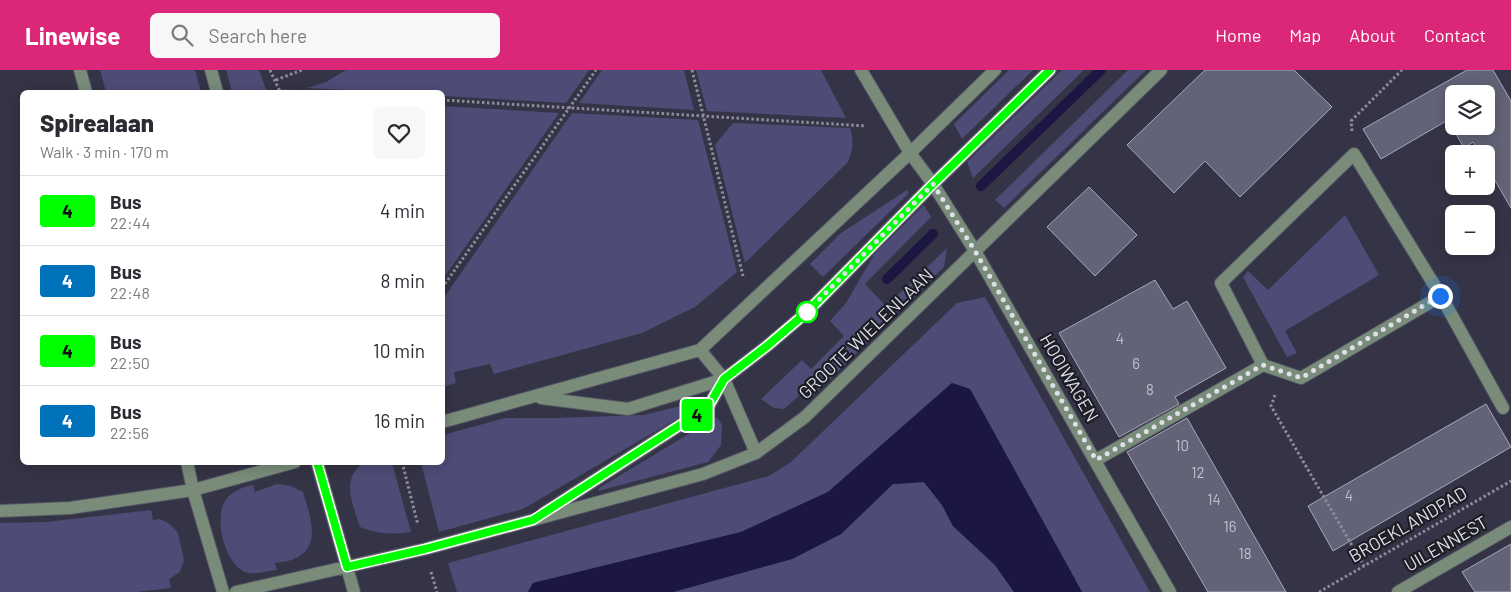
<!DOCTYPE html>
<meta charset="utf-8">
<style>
:root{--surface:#fff;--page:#f7f7f7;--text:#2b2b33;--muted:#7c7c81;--line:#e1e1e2;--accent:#db2777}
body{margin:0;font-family:Barlow,sans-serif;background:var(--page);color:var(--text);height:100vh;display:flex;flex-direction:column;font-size:19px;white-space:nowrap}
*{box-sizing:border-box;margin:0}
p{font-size:16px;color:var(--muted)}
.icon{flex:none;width:28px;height:28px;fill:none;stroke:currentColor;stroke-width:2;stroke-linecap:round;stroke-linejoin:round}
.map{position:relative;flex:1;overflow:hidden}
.details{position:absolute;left:20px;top:20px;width:425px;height:375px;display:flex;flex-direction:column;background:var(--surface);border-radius:8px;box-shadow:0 2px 12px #0003}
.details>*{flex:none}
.badge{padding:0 10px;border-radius:4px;font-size:18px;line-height:32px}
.buttons{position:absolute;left:1445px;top:15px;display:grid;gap:10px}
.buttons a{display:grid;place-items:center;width:50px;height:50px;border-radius:8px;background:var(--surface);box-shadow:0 2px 12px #0003;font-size:25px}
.you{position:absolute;width:25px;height:25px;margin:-12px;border:4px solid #fff;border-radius:50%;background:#1a73e8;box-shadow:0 0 0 8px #1a73e833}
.map>.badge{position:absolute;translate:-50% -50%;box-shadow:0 0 0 2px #fff}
.round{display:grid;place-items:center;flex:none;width:52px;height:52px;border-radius:8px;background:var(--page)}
.headline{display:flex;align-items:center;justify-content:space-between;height:85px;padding:0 20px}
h1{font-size:24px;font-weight:800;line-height:38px}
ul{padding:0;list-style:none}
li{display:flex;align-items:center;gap:15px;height:70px;padding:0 20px;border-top:1px solid var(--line)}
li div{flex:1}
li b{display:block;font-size:19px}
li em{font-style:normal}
li .badge{min-width:55px;font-weight:700;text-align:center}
header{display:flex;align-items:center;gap:30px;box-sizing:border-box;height:70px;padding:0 25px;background:var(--accent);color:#fff}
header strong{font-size:24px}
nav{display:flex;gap:28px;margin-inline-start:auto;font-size:18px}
.search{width:350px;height:45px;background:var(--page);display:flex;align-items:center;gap:12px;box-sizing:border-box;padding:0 18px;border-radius:8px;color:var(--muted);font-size:19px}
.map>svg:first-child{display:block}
.green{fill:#4d4c76}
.water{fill:#1b1642}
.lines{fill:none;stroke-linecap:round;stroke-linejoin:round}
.stream{stroke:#1b1642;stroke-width:10}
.building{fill:#626376;stroke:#a7a8bd;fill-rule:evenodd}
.minor-casing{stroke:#535364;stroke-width:14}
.path{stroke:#8c8c9b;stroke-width:3;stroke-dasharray:2.5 2.5;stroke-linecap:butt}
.minor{stroke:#788c79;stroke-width:12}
.line-casing{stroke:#fff;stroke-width:11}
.line{stroke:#0f0;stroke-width:8}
.walk{stroke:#dfdfea;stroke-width:5;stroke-dasharray:0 9}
.stop-dot{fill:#fff;stroke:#0f0;stroke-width:2.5}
.labels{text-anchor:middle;stroke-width:4.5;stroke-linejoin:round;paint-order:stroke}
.number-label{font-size:15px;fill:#c0c0cd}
.street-label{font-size:18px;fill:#dfdfea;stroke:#1d1d25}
</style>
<header>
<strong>Linewise</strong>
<div class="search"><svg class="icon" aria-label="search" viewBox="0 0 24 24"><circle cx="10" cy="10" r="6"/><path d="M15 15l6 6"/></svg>Search here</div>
<nav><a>Home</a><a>Map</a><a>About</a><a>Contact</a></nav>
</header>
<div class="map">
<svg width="1511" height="522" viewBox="0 0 1511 522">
<rect width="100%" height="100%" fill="#343446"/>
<!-- green -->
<path class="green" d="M 100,0 L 195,0 L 201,22 L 106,22 Z
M 226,0 L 259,0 L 267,22 L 232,22 Z
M 346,0 L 589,0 L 566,33 L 443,26 L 442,22 L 390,22 L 307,18 L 326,12 Z
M 602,0 L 684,0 L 694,40 L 579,33 Z
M 696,0 L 821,0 L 846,48 L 707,41 Z
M 1009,0 L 1033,0 L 962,69 L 954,54 Z
M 1062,0 L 1084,0 L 973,108 L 967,92 Z
M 1128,0 L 1146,0 L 1004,138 L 995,130 Z
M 443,36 L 559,43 L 443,209 L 442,36 Z
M 572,43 L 698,50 L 737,202 L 695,237 L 642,263 L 494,304 L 490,294 L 454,302 L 456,313 L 443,317 L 443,229 Z
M 733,53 L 850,58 C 854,71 853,79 848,92 L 745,193 L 715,75 Z
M 907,120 L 909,123 L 823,207 L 810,194 L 841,163 Z
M 924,135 L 931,147 L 865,214 L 886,236 L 947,178 L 944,197 L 811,328 L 803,322 L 784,339 L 774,338 L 761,329 L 802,290 L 811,299 L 844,266 L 830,251 L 846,233 L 875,183 Z
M 1345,145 L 1379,205 L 1285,261 L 1297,283 L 1287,287 L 1243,207 L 1248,201 L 1268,220 Z
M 985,227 L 1150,522 L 1082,522 L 970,319 L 952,313 L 828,422 L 741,462 L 533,513 L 528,522 L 457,522 L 448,493 L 769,406 L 791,392 L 957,233 Z
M 701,331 L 702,334 L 523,439 L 439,462 L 421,393 L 442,392 L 443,365 L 505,348 L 555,348 L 644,345 Z
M 717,347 L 722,355 L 721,375 L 708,392 L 598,421 L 599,418 Z
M 364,393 L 392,393 L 411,462 C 392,465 378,464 360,457 C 353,435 340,408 364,393 Z
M 924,412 L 942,435 L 953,456 L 995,495 L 1014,522 L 673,522 L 792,489 L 841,464 L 893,414 Z
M 277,414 L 291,416 L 303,422 C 309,443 322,474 298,487 C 291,491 282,492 275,493 L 277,500 C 268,501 258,504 249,503 C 225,499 211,444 228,427 C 235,420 243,417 253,415 L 255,422 Z
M 151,440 L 153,450 L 160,449 L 170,454 L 178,463 L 184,490 L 180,502 L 169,509 L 171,518 L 136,522 L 0,522 L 0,453 L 46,452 Z"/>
<!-- water -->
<path class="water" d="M 952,313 L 970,319 L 1082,522 L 1014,522 L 995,495 L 953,456 L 942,435 L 924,412 L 893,414 L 841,464 L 792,489 L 673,522 L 528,522 L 533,513 L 741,462 L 828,422 Z"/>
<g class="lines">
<!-- stream -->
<path class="stream" d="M 981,116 L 1101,0
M 887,209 L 933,164"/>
</g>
<!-- building -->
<path class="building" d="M 1205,0 L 1294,0 L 1332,37 L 1240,127 L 1205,91 L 1174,123 L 1127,75 Z
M 1467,0 L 1493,0 L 1511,31 L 1511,138 L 1486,95 L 1486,84 L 1480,84 L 1473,72 L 1464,78 L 1448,50 L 1381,89 L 1363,59 ZM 1454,24 L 1486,24 L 1486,56 L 1454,56 Z
M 1089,117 L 1137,165 L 1095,206 L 1047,157 Z
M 1155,210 L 1173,239 L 1187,231 L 1226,298 L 1175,327 L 1179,334 L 1119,367 L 1059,263 Z
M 1486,334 L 1511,377 L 1333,481 L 1308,436 Z
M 1187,348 L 1228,420 L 1286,522 L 1208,522 L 1146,415 L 1127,382 Z
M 1511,474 L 1511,522 L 1475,522 L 1462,502 Z"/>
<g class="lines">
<defs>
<path id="minor" d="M 80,0 L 86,22
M 211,0 L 217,22
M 861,0 L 910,83 L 933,114 L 975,181 L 1170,522
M 700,280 L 724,309 L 756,383
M 1263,295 L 1301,308 L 1441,226
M 541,328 L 628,339 L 724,309 L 767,276 L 807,242 L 933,114 L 1050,0
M 442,352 L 700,280 L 910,83 L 995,0
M 1096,390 L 1263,295 L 1221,213 L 1354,84 L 1441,226 L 1503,338
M 187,392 L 193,420 L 223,522
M 317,392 L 354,522
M 0,441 L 70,438 L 193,420 L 295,392
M 544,443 L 708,337 L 724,309
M 236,522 L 425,479 L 703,404 L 756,383 L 805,347 L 1161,0
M 1398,522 L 1511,457"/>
</defs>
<!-- minor casing -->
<use href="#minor" class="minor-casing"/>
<!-- path -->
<path class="path" d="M 270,0 L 280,22
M 692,0 L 743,206
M 276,10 L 302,0
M 279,21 L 309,22
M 442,30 L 866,56
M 1352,61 L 1351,51 L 1402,0
M 442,218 L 596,0
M 1275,325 L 1271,336 L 1364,496
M 402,392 L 418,455
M 431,502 L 437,522
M 1319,522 L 1511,411"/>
<!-- minor -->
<use href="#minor" class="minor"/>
</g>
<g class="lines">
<defs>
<path id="line" d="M 317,392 L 347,497 L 425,479 L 533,450 L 708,337 L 724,309 L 767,276 L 807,242 L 933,114 L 1050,0"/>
</defs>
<!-- line casing -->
<use href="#line" class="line-casing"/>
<!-- line -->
<use href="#line" class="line"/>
<!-- walk -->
<path class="walk" d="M 807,242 L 933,114 L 975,181 L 1096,390 L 1263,295 L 1301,308 L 1440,226"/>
</g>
<!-- markers -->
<circle class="stop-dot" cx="807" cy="242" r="10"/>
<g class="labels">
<!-- number labels -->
<g class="number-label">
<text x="1120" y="274">4</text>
<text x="1136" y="299">6</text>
<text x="1150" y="325">8</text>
<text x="1182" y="381">10</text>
<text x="1198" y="408">12</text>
<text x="1349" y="431">4</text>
<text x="1214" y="435">14</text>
<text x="1230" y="462">16</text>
<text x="1245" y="489">18</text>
</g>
<!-- street labels -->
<g class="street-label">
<text transform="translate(866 264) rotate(-44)" y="6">GROOTE WIELENLAAN</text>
<text transform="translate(1069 308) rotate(60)" y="6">HOOIWAGEN</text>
<text transform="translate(1408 455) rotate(-30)" y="6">BROEKLANDPAD</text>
<text transform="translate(1446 474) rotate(-30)" y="6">UILENNEST</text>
</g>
</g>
</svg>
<div class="buttons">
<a><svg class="icon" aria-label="layers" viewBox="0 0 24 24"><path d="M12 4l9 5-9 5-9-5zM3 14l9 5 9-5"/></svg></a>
<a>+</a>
<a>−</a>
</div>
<div class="you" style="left:1440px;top:226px"></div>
<b class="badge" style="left:697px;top:345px;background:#0f0;color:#111">4</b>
<section class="details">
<div class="headline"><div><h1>Spirealaan</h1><p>Walk · 3 min · 170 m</p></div><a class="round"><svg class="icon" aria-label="heart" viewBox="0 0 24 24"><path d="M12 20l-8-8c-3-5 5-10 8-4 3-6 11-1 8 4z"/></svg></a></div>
<ul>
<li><span class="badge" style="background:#0f0;color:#111">4</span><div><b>Bus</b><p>22:44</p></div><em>4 min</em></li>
<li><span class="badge" style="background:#0072bc;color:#fff">4</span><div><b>Bus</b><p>22:48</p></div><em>8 min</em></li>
<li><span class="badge" style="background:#0f0;color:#111">4</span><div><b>Bus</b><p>22:50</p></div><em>10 min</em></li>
<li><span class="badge" style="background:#0072bc;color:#fff">4</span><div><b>Bus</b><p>22:56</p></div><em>16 min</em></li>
</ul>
</section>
</div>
